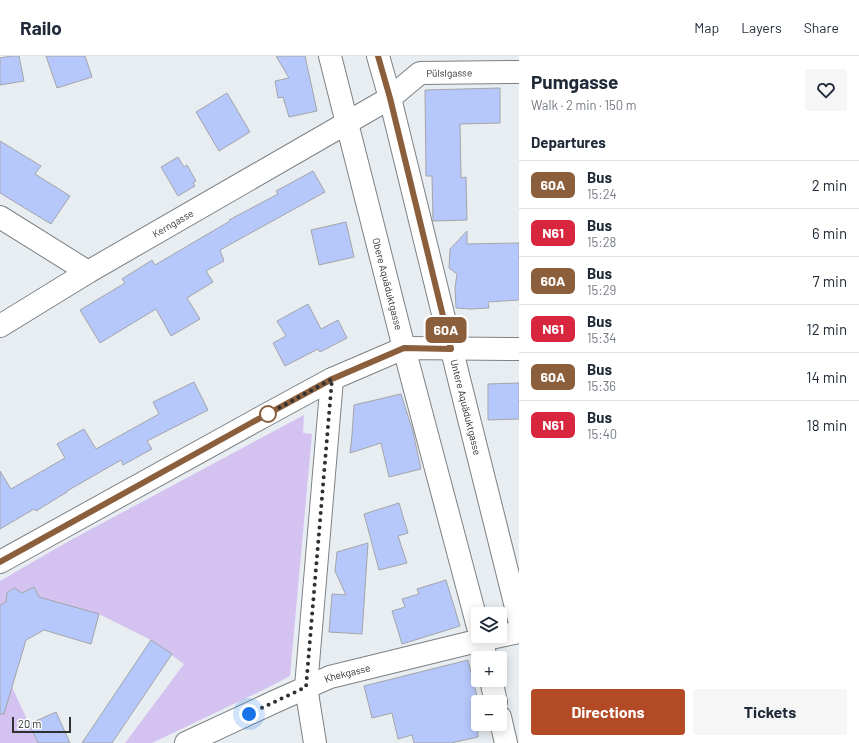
<!DOCTYPE html>
<meta charset="utf-8">
<style>
:root{--surface:#fff;--page:#f6f6f7;--text:#1f2937;--muted:#747a83;--line:#e0e1e3;--accent:#b24b25}
body{margin:0;font-family:Barlow,sans-serif;background:var(--page);color:var(--text);height:100vh;display:flex;flex-direction:column;font-size:15px;white-space:nowrap}
*{box-sizing:border-box;margin:0}
p{font-size:13px;color:var(--muted)}
.icon{flex:none;width:22px;height:22px;fill:none;stroke:currentColor;stroke-width:2;stroke-linecap:round;stroke-linejoin:round}
.map{position:relative;flex:1;overflow:hidden}
.details{display:flex;flex-direction:column;background:var(--surface);width:340px}
.details>*{flex:none}
.badge{padding:0 8px;border-radius:6px;font-size:14px;line-height:26px}
.controls{position:absolute;left:471px;top:551px;display:grid;gap:8px}
.controls a{display:grid;place-items:center;width:36px;height:36px;border-radius:4px;background:var(--surface);box-shadow:0 2px 10px #0003;font-size:20px}
.scale{position:absolute;left:12px;bottom:10px;width:59px;box-sizing:border-box;padding-left:4px;border:2px solid #2e3031;border-top:0;font-size:11px;line-height:14px;white-space:nowrap;color:#2e3031;-webkit-text-stroke:3px #fff;paint-order:stroke}
.you{position:absolute;width:20px;height:20px;margin:-10px;border:3px solid #fff;border-radius:50%;background:#1a73e8;box-shadow:0 0 0 6px #1a73e833}
.map>.badge{position:absolute;translate:-50% -50%;box-shadow:0 0 0 2px #fff}
h2{padding:0 12px;font-size:15px;line-height:36px}
.round{display:grid;place-items:center;flex:none;width:42px;height:42px;border-radius:4px;background:var(--page)}
.headline{display:flex;align-items:center;justify-content:space-between;height:68px;padding:0 12px}
h1{font-size:19px;font-weight:700;line-height:30px}
.primary-button{display:flex;gap:8px;margin-top:auto;padding:8px 12px}
.primary-button a{flex:1;height:46px;border-radius:4px;background:var(--accent);color:#fff;font-size:16px;font-weight:700;line-height:46px;text-align:center}
.primary-button a+a{background:var(--page);color:var(--text)}
ul{padding:0;list-style:none}
li{display:flex;align-items:center;gap:12px;height:48px;padding:0 12px;border-top:1px solid var(--line)}
li div{flex:1}
li b{display:block;font-size:15px}
li em{font-style:normal}
li .badge{min-width:44px;font-weight:700;text-align:center}
header{display:flex;align-items:center;gap:24px;box-sizing:border-box;height:56px;padding:0 20px;background:var(--surface);border-bottom:1px solid var(--line)}
header strong{font-size:19px}
nav{display:flex;gap:22px;margin-inline-start:auto;font-size:14px}
main{display:flex;flex:1;min-height:0}
.map>svg:first-child{display:block}
.green{fill:#d4c2f1}
.building{fill:#b6c8fb;stroke:#a3a5a9}
.lines{fill:none;stroke-linecap:round;stroke-linejoin:round}
.minor-casing{stroke:#7d8184;stroke-width:24}
.minor{stroke:#fff;stroke-width:22}
.line-casing{stroke:#fff;stroke-width:9}
.line{stroke:#8b5e3c;stroke-width:6}
.walk{stroke:#2e3031;stroke-width:4;stroke-dasharray:0 7.2}
.stop-dot{fill:#fff;stroke:#8b5e3c;stroke-width:2}
.labels{text-anchor:middle;stroke-width:3;stroke-linejoin:round;paint-order:stroke}
.street-label{font-size:10px;fill:#2e3031;stroke:#fff}
</style>
<header>
<strong>Railo</strong>
<nav><a>Map</a><a>Layers</a><a>Share</a></nav>
</header>
<main>
<div class="map">
<svg width="519" height="687" viewBox="0 0 519 687">
<rect width="100%" height="100%" fill="#e8edf1"/>
<!-- green -->
<path class="green" d="M 304,359 L 303,377 L 312,378 L 290,620 L 267,632 L 152,687 L 125,687 L 184,608 L 151,584 L 99,558 L 39,541 L 34,531 L 22,537 L 14,532 L 7,537 L 6,546 L 0,549 L 0,525 L 69,485 Z
M 0,628 L 12,631 L 38,687 L 0,687 Z"/>
<!-- building -->
<path class="building" d="M 11,0 L 19,0 L 24,25 L 0,29 L 0,2 Z
M 46,0 L 85,0 L 92,21 L 57,32 Z
M 276,0 L 305,0 L 317,55 L 289,61 L 283,41 L 278,42 L 275,25 L 289,22 Z
M 500,32 L 500,67 L 460,68 L 461,122 L 466,121 L 467,164 L 433,165 L 432,120 L 426,120 L 425,34 Z
M 227,37 L 250,76 L 219,95 L 196,56 Z
M 0,85 L 41,110 L 35,118 L 70,140 L 51,168 L 0,137 Z
M 178,101 L 184,111 L 187,109 L 196,125 L 193,127 L 195,130 L 178,140 L 161,111 Z
M 313,115 L 325,136 L 220,194 L 224,205 L 206,215 L 213,226 L 187,242 L 200,263 L 171,280 L 156,253 L 100,287 L 80,254 L 125,227 L 122,223 L 152,204 L 155,209 L 230,165 L 229,164 L 278,138 L 276,135 Z
M 346,166 L 354,201 L 319,209 L 311,174 Z
M 467,175 L 467,188 L 519,187 L 519,244 L 488,246 L 489,252 L 471,253 L 456,252 L 455,232 L 457,218 L 449,212 L 450,193 Z
M 308,248 L 321,273 L 338,264 L 347,282 L 320,296 L 318,293 L 285,310 L 273,287 L 286,280 L 277,265 Z
M 194,326 L 208,354 L 147,385 L 152,393 L 123,409 L 121,404 L 67,435 L 67,436 L 36,455 L 34,453 L 0,473 L 0,415 L 11,433 L 65,402 L 57,388 L 84,373 L 96,393 L 159,358 L 153,346 Z
M 519,327 L 519,363 L 488,364 L 488,328 Z
M 401,338 L 413,376 L 421,413 L 389,421 L 381,387 L 350,397 L 352,379 L 354,349 Z
M 399,447 L 408,477 L 398,480 L 407,507 L 379,514 L 364,458 Z
M 368,487 L 362,578 L 329,576 L 332,538 L 346,539 L 335,515 L 337,496 Z
M 446,524 L 460,570 L 402,588 L 392,555 L 405,551 L 402,543 L 419,538 L 417,533 Z
M 34,531 L 39,541 L 99,558 L 91,588 L 44,574 L 26,584 L 4,658 L 0,658 L 0,549 L 6,546 L 7,537 L 14,532 L 22,537 Z
M 151,584 L 172,598 L 112,687 L 82,687 Z
M 468,604 L 478,644 L 478,681 L 451,687 L 414,687 L 412,679 L 398,683 L 392,657 L 372,662 L 364,630 Z
M 56,656 L 70,687 L 38,687 L 29,668 Z"/>
<g class="lines">
<defs>
<g id="minor">
<path id="s1" d="M 330,0 L 404,292 L 478,571"/>
<path id="s2" d="M 378,0 L 390,42 L 459,323 L 519,563"/>
<path d="M 0,161 L 88,216"/>
<path id="s3" d="M 0,270 L 88,216 L 390,42 L 420,17 L 519,16"/>
<path d="M 0,506 L 264,360 L 332,323 L 404,292 L 519,293"/>
<path d="M 480,580 L 486,602"/>
<path d="M 491,624 L 496,646"/>
<path d="M 500,661 L 506,687"/>
<path id="s4" d="M 186,687 L 274,646 L 330,621 L 481,584 L 519,576"/>
<path d="M 315,687 L 306,631 L 332,323"/>
</g>
</defs>
<!-- minor casing -->
<use href="#minor" class="minor-casing"/>
<!-- minor -->
<use href="#minor" class="minor"/>
</g>
<g class="lines">
<defs>
<path id="line" d="M 0,506 L 251,367 L 332,323 L 404,292 L 451,293 L 390,42 L 378,0"/>
</defs>
<!-- line casing -->
<use href="#line" class="line-casing"/>
<!-- line -->
<use href="#line" class="line"/>
<!-- walk -->
<path class="walk" d="M 249,658 L 306,631 L 332,323 L 264,360 L 268,358"/>
</g>
<!-- markers -->
<circle class="stop-dot" cx="268" cy="358" r="8"/>
<g class="labels">
<!-- street labels -->
<g class="street-label">
<text dy="4" stroke="none"><textPath href="#s3" startOffset="520">Pülslgasse</textPath></text>
<text dy="4" stroke="none"><textPath href="#s3" startOffset="201">Kerngasse</textPath></text>
<text dy="4" stroke="none"><textPath href="#s1" startOffset="235">Obere Aquäduktgasse</textPath></text>
<text dy="4" stroke="none"><textPath href="#s2" startOffset="362">Untere Aquäduktgasse</textPath></text>
<text dy="4" stroke="none"><textPath href="#s4" startOffset="176">Khekgasse</textPath></text>
</g>
</g>
</svg>
<div class="controls">
<a><svg class="icon" aria-label="layers" viewBox="0 0 24 24"><path d="M12 4l9 5-9 5-9-5zM3 14l9 5 9-5"/></svg></a>
<a>+</a>
<a>−</a>
</div>
<div class="scale">20 m</div>
<div class="you" style="left:249px;top:658px"></div>
<b class="badge" style="left:446px;top:274px;background:#8b5e3c;color:#fff">60A</b>
</div>
<section class="details">
<div class="headline"><div><h1>Pumgasse</h1><p>Walk · 2 min · 150 m</p></div><a class="round"><svg class="icon" aria-label="heart" viewBox="0 0 24 24"><path d="M12 20l-8-8c-3-5 5-10 8-4 3-6 11-1 8 4z"/></svg></a></div>
<h2>Departures</h2>
<ul>
<li><span class="badge" style="background:#8b5e3c;color:#fff">60A</span><div><b>Bus</b><p>15:24</p></div><em>2 min</em></li>
<li><span class="badge" style="background:#d7263d;color:#fff">N61</span><div><b>Bus</b><p>15:28</p></div><em>6 min</em></li>
<li><span class="badge" style="background:#8b5e3c;color:#fff">60A</span><div><b>Bus</b><p>15:29</p></div><em>7 min</em></li>
<li><span class="badge" style="background:#d7263d;color:#fff">N61</span><div><b>Bus</b><p>15:34</p></div><em>12 min</em></li>
<li><span class="badge" style="background:#8b5e3c;color:#fff">60A</span><div><b>Bus</b><p>15:36</p></div><em>14 min</em></li>
<li><span class="badge" style="background:#d7263d;color:#fff">N61</span><div><b>Bus</b><p>15:40</p></div><em>18 min</em></li>
</ul>
<div class="primary-button"><a>Directions</a><a>Tickets</a></div>
</section>
</main>
